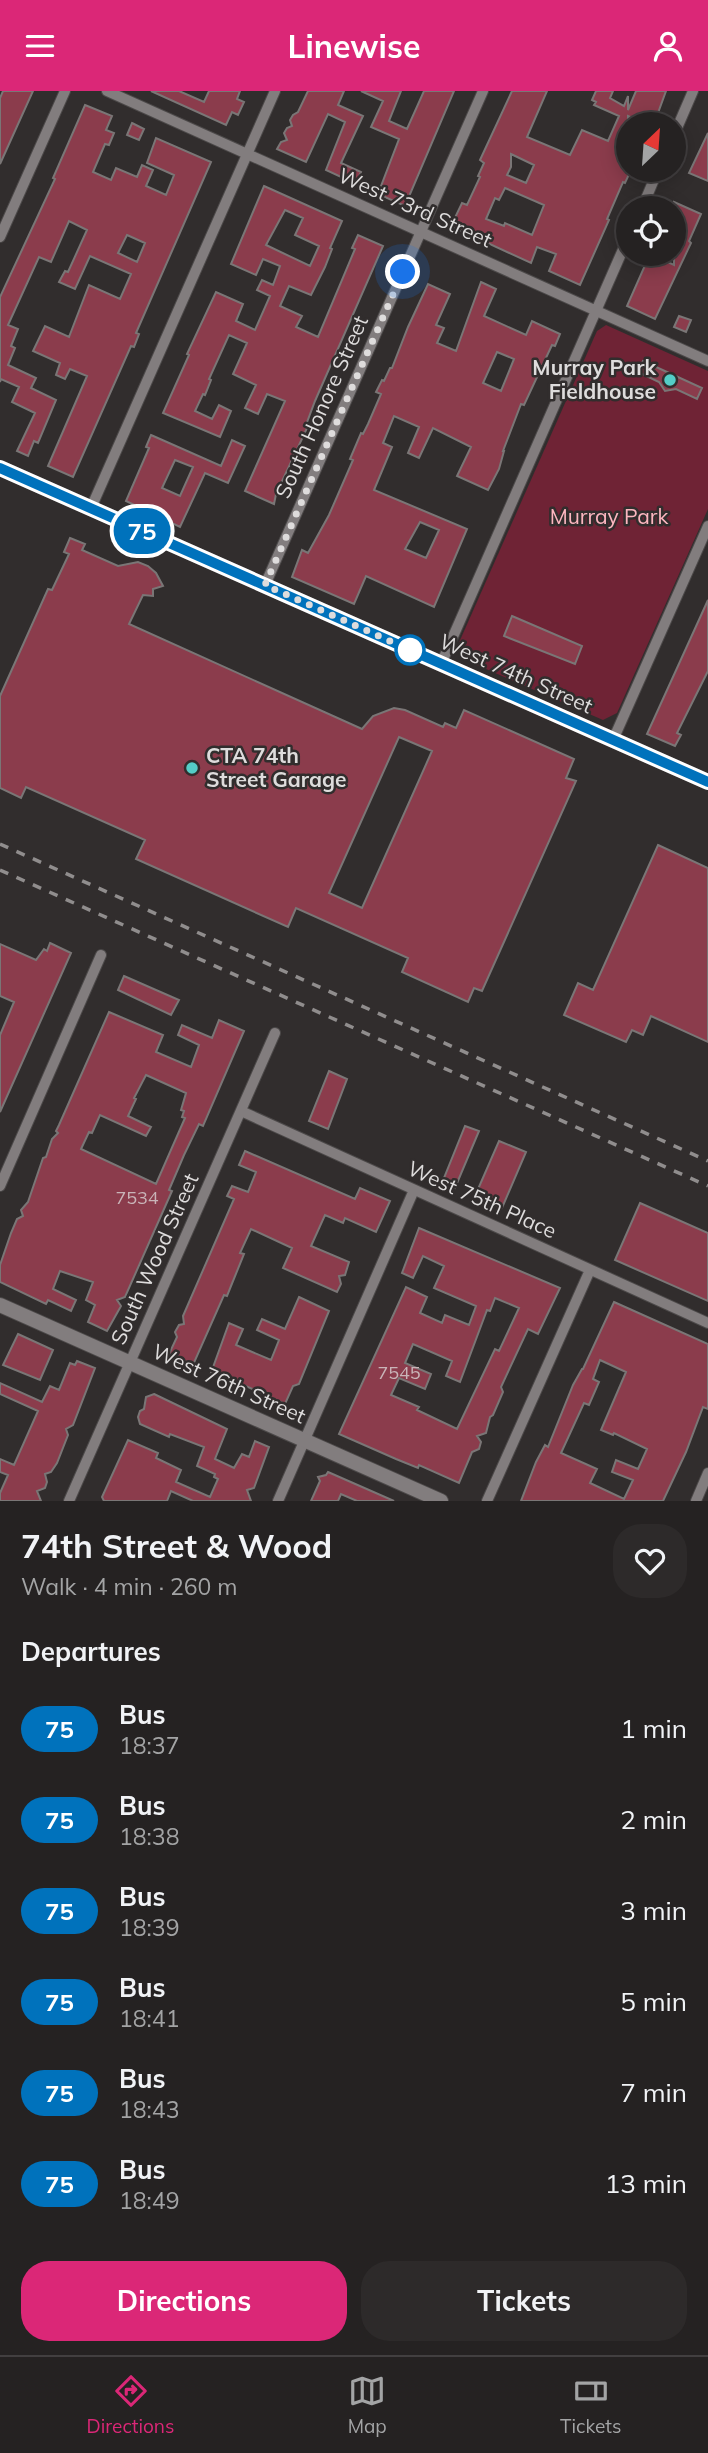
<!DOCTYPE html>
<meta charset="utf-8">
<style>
:root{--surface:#252222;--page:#2d2a2a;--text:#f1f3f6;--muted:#a3a4a5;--line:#423f40;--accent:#db2777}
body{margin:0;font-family:Mulish,sans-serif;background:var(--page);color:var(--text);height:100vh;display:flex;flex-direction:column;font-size:26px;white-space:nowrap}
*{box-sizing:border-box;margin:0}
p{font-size:23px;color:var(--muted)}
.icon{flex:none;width:38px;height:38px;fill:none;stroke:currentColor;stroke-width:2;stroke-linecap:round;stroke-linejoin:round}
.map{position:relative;height:1410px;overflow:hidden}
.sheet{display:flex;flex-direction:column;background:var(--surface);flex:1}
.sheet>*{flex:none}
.badge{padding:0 14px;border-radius:23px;font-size:24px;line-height:46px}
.needle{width:46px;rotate:25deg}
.fabs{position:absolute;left:616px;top:21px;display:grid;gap:14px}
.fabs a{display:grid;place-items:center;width:70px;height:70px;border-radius:50%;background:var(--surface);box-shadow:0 4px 18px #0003,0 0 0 2px var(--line);font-size:35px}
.you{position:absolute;width:35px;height:35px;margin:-18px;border:5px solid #fff;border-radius:50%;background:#1a73e8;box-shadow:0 0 0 10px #1a73e833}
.map>.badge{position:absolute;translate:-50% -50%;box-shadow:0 0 0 4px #fff}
h2{padding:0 21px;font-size:26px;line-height:63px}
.round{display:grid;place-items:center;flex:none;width:74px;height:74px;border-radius:28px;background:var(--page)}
.summary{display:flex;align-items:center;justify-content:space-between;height:119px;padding:0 21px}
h1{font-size:33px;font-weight:700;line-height:52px}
.action{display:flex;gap:14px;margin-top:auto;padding:14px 21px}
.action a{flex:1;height:80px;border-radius:28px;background:var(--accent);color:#fff;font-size:28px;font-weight:700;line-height:80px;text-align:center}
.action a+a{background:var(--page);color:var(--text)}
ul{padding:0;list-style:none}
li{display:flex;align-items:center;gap:21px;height:91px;padding:0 21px}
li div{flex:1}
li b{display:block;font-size:26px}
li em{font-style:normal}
li .badge{min-width:77px;font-weight:700;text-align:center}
header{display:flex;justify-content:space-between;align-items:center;height:91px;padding:0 21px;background:var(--accent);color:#fff;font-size:32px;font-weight:700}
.dock{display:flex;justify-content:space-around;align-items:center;height:98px;border-top:2px solid var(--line);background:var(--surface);font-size:19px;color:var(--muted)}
.dock a{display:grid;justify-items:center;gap:4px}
.dock .current{color:var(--accent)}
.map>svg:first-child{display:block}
.green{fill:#6f2335}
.building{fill:#8b3c4c;stroke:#7a7676;stroke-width:2;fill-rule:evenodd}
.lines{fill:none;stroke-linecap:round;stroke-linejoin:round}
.street-casing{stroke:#4c4949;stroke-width:12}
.secondary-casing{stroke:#4c4949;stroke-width:16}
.street{stroke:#827d7e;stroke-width:10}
.secondary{stroke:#827d7e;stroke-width:14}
.rail{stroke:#908d8d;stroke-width:3.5;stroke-dasharray:9 9;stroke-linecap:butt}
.line-casing{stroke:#fff;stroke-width:16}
.line{stroke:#0072bc;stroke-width:10}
.walk{stroke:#dedcdc;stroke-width:7;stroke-dasharray:0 12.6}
.poi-dot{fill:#54cdc7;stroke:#312d2d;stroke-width:2.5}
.stop-dot{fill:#fff;stroke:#0072bc;stroke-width:3.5}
.labels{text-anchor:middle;stroke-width:5;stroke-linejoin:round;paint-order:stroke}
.number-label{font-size:18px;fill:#c9b4b8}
.street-label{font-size:21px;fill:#dedcdc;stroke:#312d2d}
.poi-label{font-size:21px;font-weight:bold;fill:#dedcdc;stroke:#312d2d;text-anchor:end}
.park-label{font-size:21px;fill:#fdb6c0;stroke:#312d2d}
</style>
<header><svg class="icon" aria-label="menu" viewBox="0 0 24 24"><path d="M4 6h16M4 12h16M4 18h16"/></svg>Linewise<svg class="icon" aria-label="person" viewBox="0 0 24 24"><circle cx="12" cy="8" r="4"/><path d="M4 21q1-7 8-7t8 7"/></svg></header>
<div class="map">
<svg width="708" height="1410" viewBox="0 0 708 1410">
<rect width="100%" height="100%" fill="#312d2d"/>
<!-- green -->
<path class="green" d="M 606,234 L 708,280 L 708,418 L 617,622 L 603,629 L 461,567 L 457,556 L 597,240 Z"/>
<!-- building -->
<path class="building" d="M 3,0 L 33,0 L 0,73 L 0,7 Z
M 151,0 L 179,0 L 204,11 L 209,0 L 240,0 L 237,8 L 244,11 L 238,24 L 232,21 L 226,34 Z
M 308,0 L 344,0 L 338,14 L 363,25 L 341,72 L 361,81 L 356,93 L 326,79 L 345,31 L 328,23 L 306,71 L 277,58 L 281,51 L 287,49 L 284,42 L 287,37 L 292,35 L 290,29 L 293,24 L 298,21 Z
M 361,0 L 401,0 L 389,30 L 407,38 L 424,0 L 454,0 L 405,115 L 378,103 L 399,48 L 371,36 L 383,10 Z
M 512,0 L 547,0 L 527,46 L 570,64 L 582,39 L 608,50 L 619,25 L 594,14 L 596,11 L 592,9 L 596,0 L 613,0 L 610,7 L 624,15 L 628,5 L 628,19 L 636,0 L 666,0 L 654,33 L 647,33 L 628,25 L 628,79 L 631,79 L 625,92 L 623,91 L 607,128 L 609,129 L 580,194 L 549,180 L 556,163 L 537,156 L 531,172 L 451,135 L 462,112 L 467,114 L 480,86 L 478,85 L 484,72 L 480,69 ZM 511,63 L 534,74 L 526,92 L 507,84 L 511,76 ZM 505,97 L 544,114 L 532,144 L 505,132 L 504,135 L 486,128 L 495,107 L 499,109 Z
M 85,14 L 112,25 L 106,39 L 114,42 L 109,54 L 105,53 L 93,81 L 111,89 L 116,77 L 137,86 L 142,74 L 153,79 L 146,95 L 166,104 L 174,84 L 147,72 L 156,47 L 211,71 L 136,242 L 139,243 L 134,256 L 131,255 L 73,386 L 48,375 L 87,285 L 70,278 L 65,288 L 56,284 L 60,272 L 33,260 L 45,235 L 69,246 L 89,194 L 120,208 L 131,183 L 90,165 L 75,198 L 59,191 L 65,180 L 68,181 L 87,139 L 69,130 L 51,171 L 39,166 L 8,234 L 18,238 L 11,255 L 15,257 L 8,274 L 36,287 L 31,297 L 56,309 L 38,352 L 34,350 L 28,365 L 17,360 L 35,322 L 12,311 L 19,296 L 1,288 L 0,291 L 0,206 L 55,88 L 53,87 ZM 127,144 L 145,152 L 137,171 L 118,162 Z
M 132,32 L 144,38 L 139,49 L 127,44 Z
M 708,42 L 708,90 L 689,82 Z
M 264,95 L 342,130 L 330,157 L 332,158 L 325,176 L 311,204 L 289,195 L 280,215 L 302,225 L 296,236 L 318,246 L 355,158 L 352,157 L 358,144 L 383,155 L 315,310 L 306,334 L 308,335 L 276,403 L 274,413 L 245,400 L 285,310 L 267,303 L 258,323 L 245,317 L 256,294 L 233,283 L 247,252 L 229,244 L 209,288 L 211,289 L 205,304 L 203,303 L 195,320 L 212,328 L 219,314 L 231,320 L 220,346 L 163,322 L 189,264 L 187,263 L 216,201 L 243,213 L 236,230 L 255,239 L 270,205 L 257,199 L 262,189 L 273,194 L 280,175 L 263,168 L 256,184 L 231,173 ZM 285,119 L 303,127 L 295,144 L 319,155 L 310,175 L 266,154 Z
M 674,111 L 701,123 L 689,150 L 691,152 L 655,228 L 627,215 L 650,163 L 674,174 Z
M 481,191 L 496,198 L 484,225 L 526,244 L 532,230 L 560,243 L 555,255 L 552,254 L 524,314 L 521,313 L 503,360 L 504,360 L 499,378 L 488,399 L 457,385 L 471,356 L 433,337 L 419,367 L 408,362 L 419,336 L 394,325 L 383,352 L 392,356 L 374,399 L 467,438 L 434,516 L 366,485 L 354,513 L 292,486 L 302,459 L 308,462 L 329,424 L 353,369 L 350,368 L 361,342 L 363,343 L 368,333 L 381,303 L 376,301 L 382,289 L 384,290 L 390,277 L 392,277 L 408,236 L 428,193 L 450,203 L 436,234 L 444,237 L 437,252 L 456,260 ZM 497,261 L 514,268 L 501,300 L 483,292 ZM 420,431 L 439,439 L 426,467 L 405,458 Z
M 679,225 L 691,229 L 686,241 L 674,236 Z
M 643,270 L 702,297 L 697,308 L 676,298 L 665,300 L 659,291 L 638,281 Z
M 151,344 L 221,375 L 232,349 L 245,355 L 228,392 L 205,382 L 180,436 L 126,410 L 149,357 L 146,356 ZM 175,369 L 193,376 L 180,405 L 162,397 Z
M 70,447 L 85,453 L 82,459 L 118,475 L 138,471 L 148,475 L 156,482 L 163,495 L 153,498 L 153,505 L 143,504 L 129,533 L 362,638 L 373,625 L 394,617 L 405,619 L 443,636 L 445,632 L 456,637 L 464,619 L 574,668 L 566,687 L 576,690 L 482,900 L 474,897 L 468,911 L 402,881 L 408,867 L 296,817 L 288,836 L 136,768 L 145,749 L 26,696 L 21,707 L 0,697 L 0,605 L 48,498 L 52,499 L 69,463 L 64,461 ZM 399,646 L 432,660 L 362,817 L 329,802 Z
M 708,509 L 708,580 L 677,642 L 681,644 L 675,655 L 647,643 Z
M 512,525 L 582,555 L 575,573 L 504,545 Z
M 658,754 L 708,777 L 708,951 L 651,925 L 643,944 L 632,939 L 626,951 L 564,924 L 578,892 L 593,899 Z
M 50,852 L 71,862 L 0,1021 L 0,944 L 14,911 L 0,905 L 0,853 L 36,869 L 44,858 L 47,860 Z
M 124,885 L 179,909 L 171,924 L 118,899 Z
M 109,921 L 163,944 L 156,961 L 191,976 L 199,954 L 178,944 L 182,934 L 212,947 L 219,929 L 244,940 L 203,1035 L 199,1033 L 184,1064 L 169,1099 L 172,1100 L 164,1118 L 125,1206 L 117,1209 L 121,1215 L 107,1240 L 88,1231 L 95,1214 L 86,1209 L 93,1191 L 60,1180 L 53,1198 L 76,1209 L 71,1220 L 48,1209 L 46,1213 L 0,1191 L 0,1174 L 11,1142 L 17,1128 L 23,1125 L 21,1119 L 28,1111 L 43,1067 L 46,1066 L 52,1048 L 58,1042 L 56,1040 L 59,1034 ZM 146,984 L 186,1002 L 181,1019 L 184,1020 L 182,1026 L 185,1027 L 156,1093 L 81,1058 L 89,1041 L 92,1042 L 100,1024 L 146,1045 L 151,1036 L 128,1025 L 136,1008 L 134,1007 Z
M 329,980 L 347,988 L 328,1038 L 309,1030 Z
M 465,1035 L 479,1040 L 455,1097 L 442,1092 Z
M 499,1050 L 526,1061 L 502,1117 L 475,1105 Z
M 245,1060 L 355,1108 L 360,1097 L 390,1110 L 376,1141 L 345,1127 L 343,1132 L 325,1124 L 311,1155 L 349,1171 L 345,1184 L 339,1185 L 341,1193 L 337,1201 L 283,1177 L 292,1157 L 251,1138 L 240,1162 L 244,1163 L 231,1195 L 227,1205 L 224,1204 L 193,1274 L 169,1263 L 177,1246 L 175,1241 L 179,1234 L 184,1233 L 183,1225 L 234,1108 L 227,1105 L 232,1095 L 248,1101 L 256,1081 L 239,1074 Z
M 640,1112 L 708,1142 L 708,1210 L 615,1169 Z
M 419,1137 L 560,1197 L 538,1243 L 528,1238 L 501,1296 L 503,1301 L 493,1324 L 490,1326 L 486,1342 L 477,1345 L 481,1351 L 479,1358 L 472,1361 L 459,1392 L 419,1374 L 418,1377 L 396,1368 L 339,1343 L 406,1196 L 427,1206 L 420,1222 L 442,1232 L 445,1224 L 469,1234 L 476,1215 L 434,1197 L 444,1175 L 423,1165 L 413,1187 L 402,1182 ZM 495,1207 L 519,1217 L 499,1260 L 495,1258 L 457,1338 L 417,1319 L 419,1316 L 391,1304 L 399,1287 L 425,1298 L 431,1283 L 405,1272 L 413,1253 L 452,1270 L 446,1285 L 460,1291 L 487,1219 L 490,1220 Z
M 299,1206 L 329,1220 L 299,1293 L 293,1295 L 285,1313 L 246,1295 L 244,1300 L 233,1295 L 234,1291 L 211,1282 L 229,1232 L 243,1238 L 236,1254 L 271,1269 L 279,1249 L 257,1239 L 262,1228 L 285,1238 Z
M 614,1211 L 708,1253 L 708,1318 L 703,1316 L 686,1361 L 663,1410 L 521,1410 L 536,1371 L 545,1354 L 548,1356 L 573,1294 L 582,1278 L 583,1278 ZM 600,1269 L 626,1281 L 601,1339 L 613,1344 L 614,1342 L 647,1358 L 638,1378 L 616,1369 L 612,1381 L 633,1389 L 624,1408 L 590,1392 L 597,1378 L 561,1362 L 584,1312 L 589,1314 L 599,1291 L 593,1288 Z
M 18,1243 L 53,1259 L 40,1289 L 3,1274 Z
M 77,1270 L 95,1277 L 73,1334 L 66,1338 L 68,1344 L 57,1372 L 51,1381 L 45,1383 L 47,1391 L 45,1397 L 37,1400 L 41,1410 L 0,1410 L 0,1402 L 8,1384 L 0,1381 L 0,1368 L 14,1374 L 38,1320 L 0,1303 L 0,1292 L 42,1311 L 50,1295 L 59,1299 L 70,1272 L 75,1274 Z
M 154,1303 L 227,1338 L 215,1368 L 234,1377 L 242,1363 L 249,1366 L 255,1350 L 269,1356 L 254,1397 L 247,1399 L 251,1410 L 193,1410 L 171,1400 L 167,1410 L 104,1410 L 102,1406 L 128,1349 L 158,1362 L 156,1367 L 181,1379 L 176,1391 L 210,1406 L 218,1388 L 214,1386 L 215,1383 L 197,1375 L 204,1356 L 170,1343 L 169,1346 L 140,1333 L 138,1326 L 140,1320 L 144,1318 L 146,1306 Z
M 328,1381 L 394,1410 L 357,1410 L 341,1403 L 338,1410 L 311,1410 L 320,1390 L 318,1386 L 326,1384 Z"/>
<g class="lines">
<defs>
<path id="street" d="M 107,0 L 708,270
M 674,44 L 693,0
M 642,117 L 658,79
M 0,146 L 65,0
M 91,417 L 275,0
M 265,494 L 483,0
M 441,573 L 628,147
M 613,649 L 708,435
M 241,1020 L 708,1232
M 0,1095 L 101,864
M 69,1410 L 275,942
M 278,1410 L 414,1099
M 487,1410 L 590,1179
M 696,1410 L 708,1382"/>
<path id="secondary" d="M 0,377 L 708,691
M 0,1214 L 441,1410"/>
</defs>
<!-- street casing -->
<use href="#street" class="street-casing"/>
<!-- secondary casing -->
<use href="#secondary" class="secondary-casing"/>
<!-- street -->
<use href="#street" class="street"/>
<!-- secondary -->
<use href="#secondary" class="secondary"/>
<!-- rail -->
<path class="rail" d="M 0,753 L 708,1070
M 0,779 L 708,1095"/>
</g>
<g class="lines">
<defs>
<path id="line" d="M 0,377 L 708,691"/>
</defs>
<!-- line casing -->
<use href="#line" class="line-casing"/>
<!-- line -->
<use href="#line" class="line"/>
<!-- walk -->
<path class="walk" d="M 403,181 L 265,494 L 410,559"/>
</g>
<!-- markers -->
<g class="poi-dot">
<circle cx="670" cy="289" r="7"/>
<circle cx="192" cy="677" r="7"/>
</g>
<circle class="stop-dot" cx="410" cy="559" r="14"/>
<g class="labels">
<!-- number labels -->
<g class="number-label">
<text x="137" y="1113">7534</text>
<text x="399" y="1288">7545</text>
</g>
<!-- street labels -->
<g class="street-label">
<text transform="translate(415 117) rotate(24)" y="7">West 73rd Street</text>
<text transform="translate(322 316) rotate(-66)" y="7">South Honore Street</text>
<text transform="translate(516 583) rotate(24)" y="7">West 74th Street</text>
<text transform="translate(482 1109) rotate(24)" y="7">West 75th Place</text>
<text transform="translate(155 1168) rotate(-66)" y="7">South Wood Street</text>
<text transform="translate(229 1293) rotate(24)" y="7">West 76th Street</text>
</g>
<!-- poi labels -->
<g class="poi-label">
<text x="656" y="284">Murray Park<tspan x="656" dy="24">Fieldhouse</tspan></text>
<text x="206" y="672" text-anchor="start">CTA 74th<tspan x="206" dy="24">Street Garage</tspan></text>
</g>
<!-- park labels -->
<g class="park-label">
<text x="609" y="433">Murray Park</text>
</g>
</g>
</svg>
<div class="fabs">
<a><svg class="needle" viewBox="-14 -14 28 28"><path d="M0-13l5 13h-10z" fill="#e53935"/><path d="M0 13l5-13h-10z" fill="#a3a4a5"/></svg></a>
<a><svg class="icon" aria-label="locate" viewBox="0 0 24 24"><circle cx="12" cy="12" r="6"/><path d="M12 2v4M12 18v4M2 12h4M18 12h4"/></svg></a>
</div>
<div class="you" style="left:403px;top:181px"></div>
<b class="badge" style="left:142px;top:440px;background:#0072bc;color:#fff">75</b>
</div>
<section class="sheet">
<div class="summary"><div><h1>74th Street &amp; Wood</h1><p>Walk · 4 min · 260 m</p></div><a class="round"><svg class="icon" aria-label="heart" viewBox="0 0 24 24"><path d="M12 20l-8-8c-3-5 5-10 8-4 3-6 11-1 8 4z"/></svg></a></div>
<h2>Departures</h2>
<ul>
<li><span class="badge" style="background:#0072bc;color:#fff">75</span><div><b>Bus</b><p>18:37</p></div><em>1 min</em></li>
<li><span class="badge" style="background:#0072bc;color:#fff">75</span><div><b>Bus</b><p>18:38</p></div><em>2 min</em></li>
<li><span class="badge" style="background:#0072bc;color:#fff">75</span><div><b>Bus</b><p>18:39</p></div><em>3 min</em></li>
<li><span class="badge" style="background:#0072bc;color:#fff">75</span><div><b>Bus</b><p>18:41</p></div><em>5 min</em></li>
<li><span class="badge" style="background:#0072bc;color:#fff">75</span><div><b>Bus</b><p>18:43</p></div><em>7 min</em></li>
<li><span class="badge" style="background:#0072bc;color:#fff">75</span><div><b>Bus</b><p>18:49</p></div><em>13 min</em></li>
</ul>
<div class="action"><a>Directions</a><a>Tickets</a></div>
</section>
<nav class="dock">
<a class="current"><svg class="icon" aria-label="directions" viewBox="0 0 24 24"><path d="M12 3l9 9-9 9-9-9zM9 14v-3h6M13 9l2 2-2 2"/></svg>Directions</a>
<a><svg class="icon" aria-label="map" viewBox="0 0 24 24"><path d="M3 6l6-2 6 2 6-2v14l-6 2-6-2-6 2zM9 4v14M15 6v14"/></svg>Map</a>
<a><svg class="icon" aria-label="tickets" viewBox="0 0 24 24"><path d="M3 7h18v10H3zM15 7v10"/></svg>Tickets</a>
</nav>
